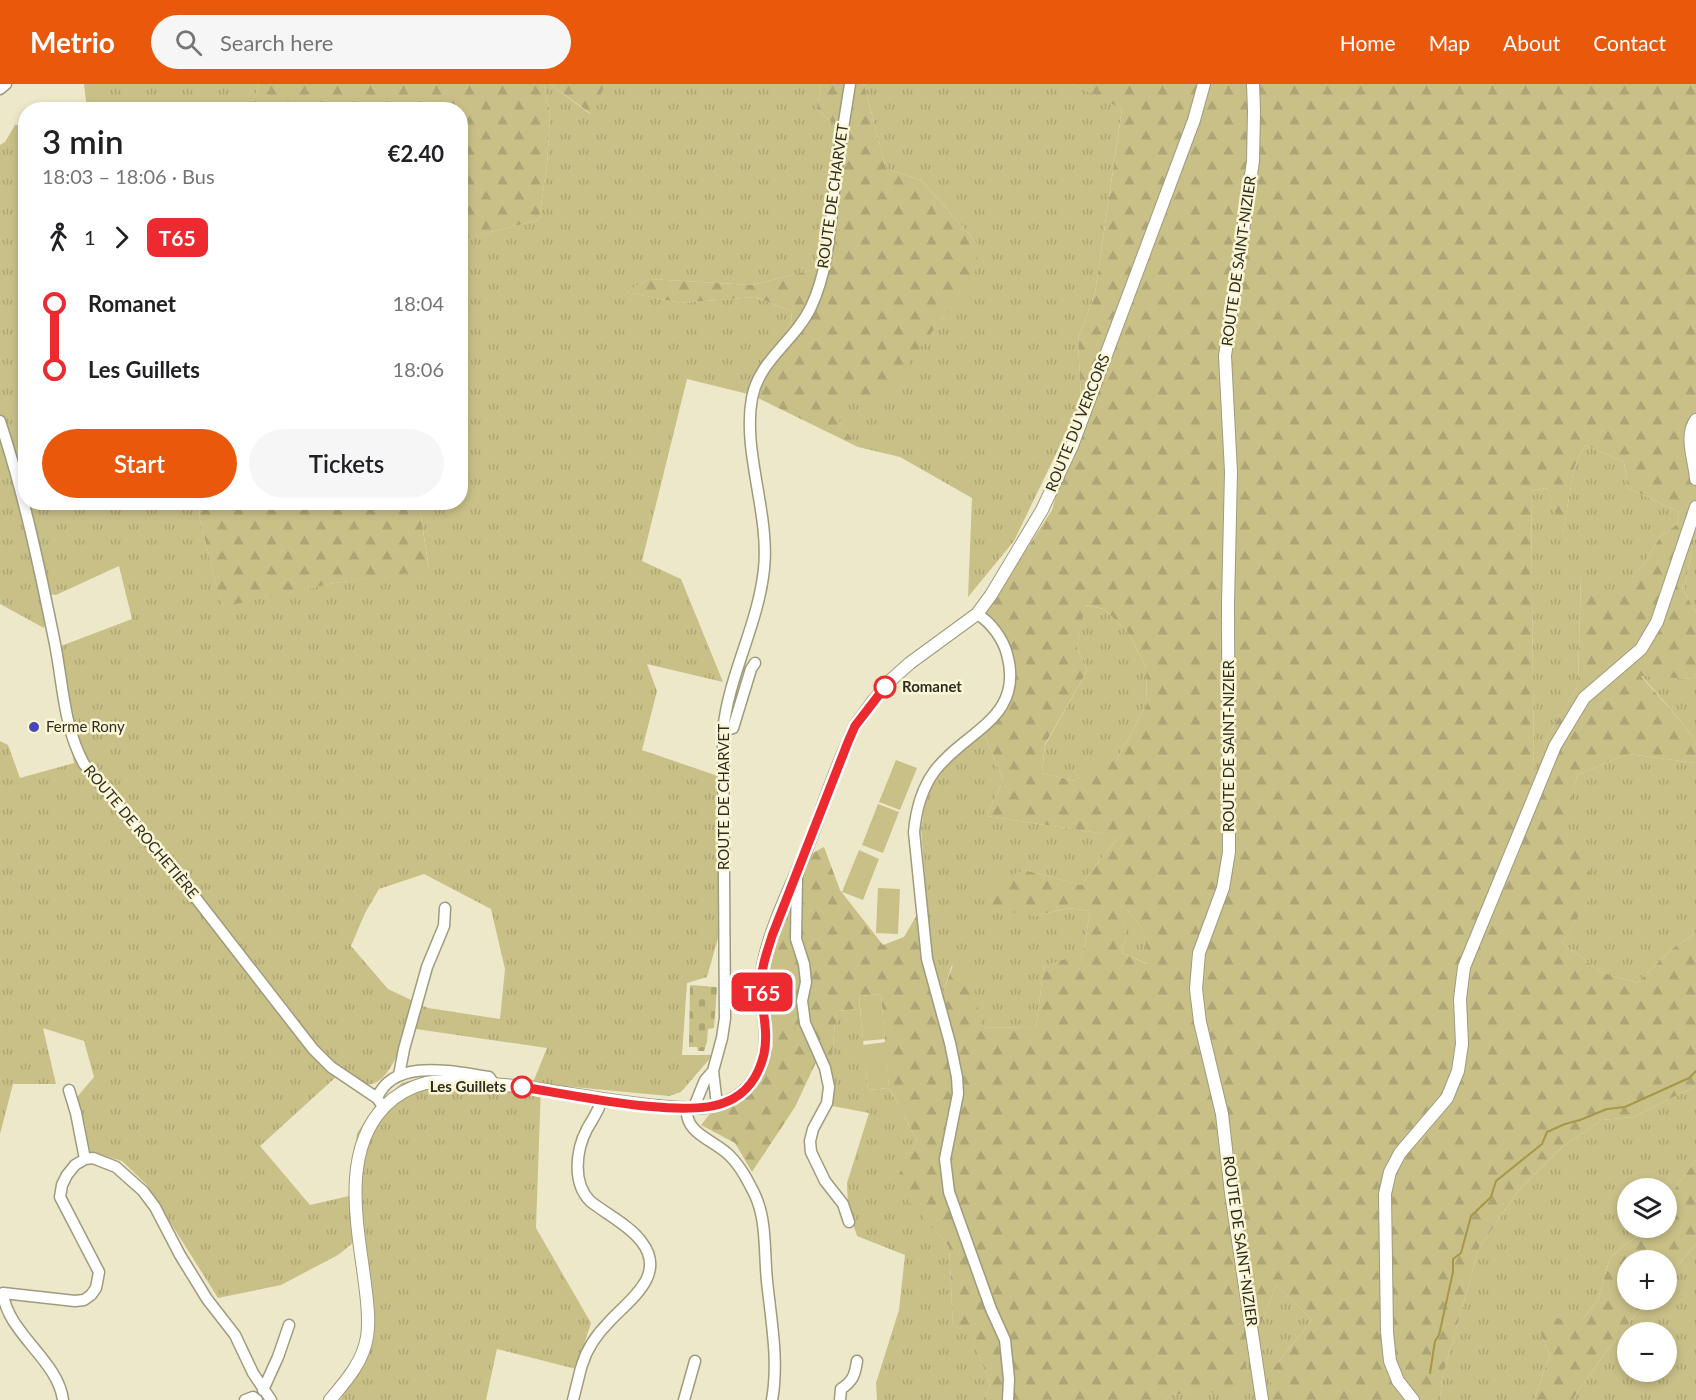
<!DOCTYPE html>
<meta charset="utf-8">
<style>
:root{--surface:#fff;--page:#f6f6f6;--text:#202124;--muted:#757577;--accent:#ea580c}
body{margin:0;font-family:Lato,sans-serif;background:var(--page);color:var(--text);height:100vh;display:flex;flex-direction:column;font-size:22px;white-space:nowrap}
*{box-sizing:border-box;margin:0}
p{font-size:20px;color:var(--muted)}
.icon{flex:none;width:33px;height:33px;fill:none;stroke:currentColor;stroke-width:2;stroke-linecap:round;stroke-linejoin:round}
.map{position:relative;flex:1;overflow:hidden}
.sheet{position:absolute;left:18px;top:18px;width:450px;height:408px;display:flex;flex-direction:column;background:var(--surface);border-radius:24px;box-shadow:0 3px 9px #0003}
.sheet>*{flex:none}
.badge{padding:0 12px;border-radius:9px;font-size:21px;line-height:39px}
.tools{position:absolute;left:1617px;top:1094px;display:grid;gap:12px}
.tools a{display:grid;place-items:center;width:60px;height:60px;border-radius:50%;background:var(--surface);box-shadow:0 3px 9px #0003;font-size:30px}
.map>.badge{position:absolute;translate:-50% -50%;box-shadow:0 0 0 3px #fff}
.legs{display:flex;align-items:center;gap:9px;height:66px;padding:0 24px;font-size:20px}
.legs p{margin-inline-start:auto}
.head{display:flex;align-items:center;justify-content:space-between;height:102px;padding:0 24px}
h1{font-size:33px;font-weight:600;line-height:45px}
.button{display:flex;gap:12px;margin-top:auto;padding:12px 24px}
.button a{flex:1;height:69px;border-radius:36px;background:var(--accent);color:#fff;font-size:24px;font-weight:600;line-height:69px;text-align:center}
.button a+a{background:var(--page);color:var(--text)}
ul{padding:0 24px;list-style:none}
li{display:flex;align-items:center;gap:21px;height:66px;font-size:22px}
li i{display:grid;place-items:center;width:9px;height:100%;margin:0 8px;background:currentColor}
li i::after{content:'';width:15px;height:15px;margin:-8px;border:4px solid;border-radius:50%;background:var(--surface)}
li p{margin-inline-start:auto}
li:first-child i{background:linear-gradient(#0000 50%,currentColor 0)}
li:last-child i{background:linear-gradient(currentColor 50%,#0000 0)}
header{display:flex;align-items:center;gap:36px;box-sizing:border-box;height:84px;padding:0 30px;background:var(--accent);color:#fff}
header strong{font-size:28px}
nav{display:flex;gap:33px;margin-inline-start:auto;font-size:21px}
.search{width:420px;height:54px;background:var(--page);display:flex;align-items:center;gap:15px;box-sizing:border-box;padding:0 21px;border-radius:33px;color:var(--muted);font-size:22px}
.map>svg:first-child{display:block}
.grass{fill:url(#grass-tufts);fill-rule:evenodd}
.forest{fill:url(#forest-firs);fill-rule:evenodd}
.cemetery{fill:url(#cemetery-stones)}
.park{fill:#c9c088}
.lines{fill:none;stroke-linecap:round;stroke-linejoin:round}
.stream{stroke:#a69846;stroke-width:2}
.minor-casing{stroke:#9f9b7d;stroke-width:13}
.major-casing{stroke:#9f9b7d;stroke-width:14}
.minor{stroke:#fff;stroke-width:10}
.major{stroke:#fff;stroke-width:12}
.line-1-casing{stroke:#fff;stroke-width:14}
.line-1{stroke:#ec2a2f;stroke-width:9}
.stop-1-dot{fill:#fff;stroke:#ec2a2f;stroke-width:3}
.poi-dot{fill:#4c44bb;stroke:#fbf6d6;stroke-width:2}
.labels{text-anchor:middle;stroke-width:5;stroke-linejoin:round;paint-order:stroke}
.street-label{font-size:15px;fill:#2f2d21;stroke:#fbf6d6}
.stop-label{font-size:15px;font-weight:bold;fill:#2f2d21;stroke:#fbf6d6;text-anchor:start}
.poi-label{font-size:15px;fill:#2f2d21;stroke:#fbf6d6;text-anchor:start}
</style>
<header>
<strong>Metrio</strong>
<div class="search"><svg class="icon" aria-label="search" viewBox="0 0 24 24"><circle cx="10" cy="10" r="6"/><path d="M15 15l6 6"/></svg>Search here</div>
<nav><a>Home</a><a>Map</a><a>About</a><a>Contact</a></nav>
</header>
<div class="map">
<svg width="1696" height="1316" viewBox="0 0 1696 1316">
<defs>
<pattern id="grass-tufts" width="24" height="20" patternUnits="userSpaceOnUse" patternTransform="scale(1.5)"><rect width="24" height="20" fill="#c9c088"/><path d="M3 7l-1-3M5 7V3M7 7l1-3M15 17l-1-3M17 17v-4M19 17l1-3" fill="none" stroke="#ada575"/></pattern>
<pattern id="forest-firs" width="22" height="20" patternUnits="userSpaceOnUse" patternTransform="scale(1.5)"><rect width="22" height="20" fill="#c9c088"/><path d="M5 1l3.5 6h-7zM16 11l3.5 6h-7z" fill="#ada575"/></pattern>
<pattern id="cemetery-stones" width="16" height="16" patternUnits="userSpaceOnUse" patternTransform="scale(1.5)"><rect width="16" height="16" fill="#c9c088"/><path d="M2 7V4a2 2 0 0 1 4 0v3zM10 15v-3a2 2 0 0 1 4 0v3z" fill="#ada575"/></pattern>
</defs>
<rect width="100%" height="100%" fill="#ede8c9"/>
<!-- grass -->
<path class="grass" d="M 84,0 L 259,0 L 250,26 L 87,25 Z
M 544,0 L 550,0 L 590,30 L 606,0 L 821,0 L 817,25 L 835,41 L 847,61 L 830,179 L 811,186 L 752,201 L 649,195 L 626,208 L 681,219 L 755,213 L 791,227 L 792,238 L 752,311 L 687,295 L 642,477 L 681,495 L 723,598 L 647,580 L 657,607 L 642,666 L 718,692 L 720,847 L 707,893 L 687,899 L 682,971 L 713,971 L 681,1008 L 669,1012 L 541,1000 L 536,1144 L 591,1239 L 576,1285 L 497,1265 L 486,1316 L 340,1316 L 369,1271 L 375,1231 L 365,1149 L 338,1171 L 281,1201 L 218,1214 L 146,1100 L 122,1077 L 90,1068 L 77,1013 L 94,993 L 84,957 L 43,944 L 56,1000 L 13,1000 L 0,1050 L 0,657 L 8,661 L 20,694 L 74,679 L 53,565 L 132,535 L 119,482 L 56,511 L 49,510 L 44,544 L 0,520 L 0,61 L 5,58 L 15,41 L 25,40 L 26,418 L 199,419 L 200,436 L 222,522 L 335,499 L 429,485 L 419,419 L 460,418 L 461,157 L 462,155 L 539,136 L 547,80 L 550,29 ZM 424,790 L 491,825 L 505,885 L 500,935 L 428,924 L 388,905 L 351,862 L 365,829 L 379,805 ZM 409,944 L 547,964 L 534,996 L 430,991 L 402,999 L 376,1021 L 357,1049 L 349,1112 L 310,1121 L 260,1062 L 337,992 L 345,990 C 352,993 359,998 366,1000 C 387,1005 403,958 409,944 Z
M 864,0 L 1073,0 L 1122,24 L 1095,209 L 1078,255 L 1081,318 L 1014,457 L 968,513 L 972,414 L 900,373 L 858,363 L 799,283 L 940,237 L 973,199 L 976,158 L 921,96 L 886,85 Z
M 1585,361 L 1624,378 L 1628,404 L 1679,428 L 1677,440 L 1660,453 L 1644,480 L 1608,519 L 1581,490 L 1578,602 L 1548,651 L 1534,700 L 1531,407 L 1547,404 L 1563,449 L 1574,383 Z
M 1696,454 L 1696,529 L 1684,507 L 1694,455 Z
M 1084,521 L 1104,525 L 1127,547 L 1146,583 L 1147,620 L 1116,677 L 1099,677 L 1075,697 L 1042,689 L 1045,661 L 1087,587 L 1077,563 Z
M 1696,589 L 1696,659 L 1685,642 L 1641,591 L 1693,595 Z
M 984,649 L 1003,696 L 987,732 L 1106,750 L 1116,756 L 1081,801 L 1024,786 L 1035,832 L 1069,824 L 1090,827 L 1085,860 L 1078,887 L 1044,881 L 1036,944 L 982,943 L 952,881 L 942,912 L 933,893 L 921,745 L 926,712 L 941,686 Z
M 1628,670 L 1696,679 L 1696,849 L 1673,864 L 1637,899 L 1601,888 L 1562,859 L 1596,802 L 1565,745 L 1577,691 Z
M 1121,820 C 1141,837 1149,854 1148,880 L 1122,869 L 1126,853 Z
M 860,925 L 868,1006 L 889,1004 L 917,1056 L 895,1100 L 949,1163 L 953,1241 L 973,1251 L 990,1302 L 983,1316 L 877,1316 L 876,1299 L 899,1226 L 905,1171 L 857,1152 L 848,1124 L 847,1099 L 869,1029 L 832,1022 L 818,974 L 832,973 L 836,927 Z
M 1696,1002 L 1696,1076 L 1667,1116 L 1666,1104 L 1628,1104 L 1628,1143 L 1647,1143 L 1643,1149 L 1627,1159 L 1610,1174 L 1598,1215 L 1581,1238 L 1541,1251 L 1550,1270 L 1534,1316 L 1440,1316 L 1442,1294 L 1479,1164 L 1518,1107 L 1562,1063 L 1602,1036 L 1633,1033 Z
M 1696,1160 L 1696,1316 L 1572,1316 L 1603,1272 L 1648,1215 L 1666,1215 L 1667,1194 ZM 1628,1248 L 1666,1248 L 1666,1287 L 1628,1287 Z
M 1276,1201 L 1312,1236 L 1271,1287 L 1271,1316 L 1167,1316 L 1170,1311 L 1236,1306 Z"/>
<!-- forest -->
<path class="forest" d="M 259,0 L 544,0 L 550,29 L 547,80 L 539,136 L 463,155 L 461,157 L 460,26 L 250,25 Z
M 550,0 L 606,0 L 591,30 Z
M 821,0 L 864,0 L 886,85 L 921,96 L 976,158 L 979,164 L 973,200 L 940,237 L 884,312 L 829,312 L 802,286 L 858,363 L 752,311 L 792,238 L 791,227 L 755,213 L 681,219 L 625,208 L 649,195 L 752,201 L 811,186 L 830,178 L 847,61 L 835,41 L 817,25 Z
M 1073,0 L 1696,0 L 1696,454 L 1694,455 L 1684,507 L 1696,529 L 1696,589 L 1693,595 L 1641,592 L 1685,642 L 1696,659 L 1696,679 L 1628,670 L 1577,691 L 1566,745 L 1597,801 L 1562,859 L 1601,888 L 1637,899 L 1673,864 L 1696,849 L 1696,1002 L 1633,1033 L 1602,1036 L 1562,1063 L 1518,1107 L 1479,1164 L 1442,1294 L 1440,1316 L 1271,1316 L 1271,1287 L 1312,1236 L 1276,1201 L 1236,1307 L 1170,1311 L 1167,1316 L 983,1316 L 990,1302 L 973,1252 L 953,1241 L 949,1163 L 894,1100 L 917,1056 L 889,1004 L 881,910 L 859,912 L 860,925 L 836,927 L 832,973 L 818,974 L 795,1023 L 752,1088 L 735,1059 L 701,1041 L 709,1031 L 759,1000 L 773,962 L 768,912 L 769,891 L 792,780 L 824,763 L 840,806 L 883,861 L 904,853 L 918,829 L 942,911 L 953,881 L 969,882 L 982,943 L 1036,944 L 1044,881 L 1066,875 L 1078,886 L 1085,860 L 1090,827 L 1069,824 L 1035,832 L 993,825 L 989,800 L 1024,786 L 1081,801 L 1116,756 L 1105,750 L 987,732 L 1003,696 L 984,649 L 1006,623 L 1008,558 L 986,528 L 1052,426 L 1081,318 L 1078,255 L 1095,209 L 1122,25 ZM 1585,361 L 1624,378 L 1628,404 L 1679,428 L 1677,440 L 1660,453 L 1644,480 L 1608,518 L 1581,489 L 1578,602 L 1548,651 L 1534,697 L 1531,407 L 1547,404 L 1563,450 L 1574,383 ZM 1085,521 L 1104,525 L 1127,547 L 1146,583 L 1147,620 L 1116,677 L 1099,676 L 1075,697 L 1042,689 L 1045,660 L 1087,587 L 1077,563 ZM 1122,821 C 1141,837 1149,855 1147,880 L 1122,869 L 1126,853 Z
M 199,419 L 419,419 L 429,486 L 335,499 L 222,523 L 200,436 Z
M 1696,1076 L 1696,1160 L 1667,1194 L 1666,1176 L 1628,1176 L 1628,1215 L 1648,1215 L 1603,1272 L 1572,1316 L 1534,1316 L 1550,1270 L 1541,1251 L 1542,1232 L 1581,1238 L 1598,1215 L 1610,1174 L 1627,1159 L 1643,1149 L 1647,1143 L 1666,1143 L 1667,1116 Z"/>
<!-- cemetery -->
<path class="cemetery" d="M 690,901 L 717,903 L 714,944 L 708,945 L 707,958 L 704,967 L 698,967 L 697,963 L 689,963 Z"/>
<!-- park -->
<path class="park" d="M 896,676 L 917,684 L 900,726 L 879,718 Z
M 878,720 L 899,728 L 883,769 L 862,761 Z
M 859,766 L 879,775 L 863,816 L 842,808 Z
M 878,804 L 900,805 L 898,850 L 876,849 Z
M 881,910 L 885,955 L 863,957 L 859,912 Z
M 886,958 L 889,1004 L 868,1006 L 863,961 Z"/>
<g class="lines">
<!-- stream -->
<path class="stream" d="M 1430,1289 L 1435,1257 L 1439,1251 L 1453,1188 L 1453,1175 L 1461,1169 L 1471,1132 L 1491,1113 L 1496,1097 L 1542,1060 L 1547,1048 L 1565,1040 L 1580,1036 L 1607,1025 L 1625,1023 L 1689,994 L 1696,987"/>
<defs>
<path id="minor" d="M 0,5 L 6,0
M 0,337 C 24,410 40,486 55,560 C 63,601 64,644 84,680 L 195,813 L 313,965 L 331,983 L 377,1014 L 384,1024
M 977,530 C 991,538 1003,555 1007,570 C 1025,635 964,647 934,688 C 921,706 916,726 914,748 L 927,875 L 950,959 L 957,993 L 958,1010 L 945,1075 L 949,1108 L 991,1225 L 1005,1256 L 1009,1295 L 1008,1316
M 723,647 L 733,644 L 751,585 L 755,579
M 797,791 L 796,855 L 804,880 L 806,898 L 802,917 L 805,939 L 825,984 L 829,1003 L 827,1019 L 813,1045 L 810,1057 L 811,1068 L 825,1097 L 843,1120 L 849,1138
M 399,991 L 404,965 L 427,883 L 444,842 L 445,824
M 69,1006 L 76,1029 L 85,1075
M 377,1014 C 394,973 453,988 489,993 L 494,1000
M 717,1021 L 713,987 L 722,954 L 725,934 L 723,648 C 728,592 758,542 764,485 C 770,430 742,367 752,314 C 759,276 795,257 811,223 C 829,185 830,141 835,99 C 839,66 845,33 850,0
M 694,1023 L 705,996 L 713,987
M 687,1024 C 684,1050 715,1056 730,1072 C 741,1083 748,1097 755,1111 C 767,1137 764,1169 767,1197 C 771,1236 779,1277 772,1316
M 582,1281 C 587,1264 597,1250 609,1238 C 629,1216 668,1191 641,1157 C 629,1141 606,1130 590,1117 C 572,1099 576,1066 587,1045 C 593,1034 599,1027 602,1015
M 263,1306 L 278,1273 L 289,1241
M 63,1316 C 58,1276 7,1249 3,1209 L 75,1217 L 84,1216 L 91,1211 L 96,1204 L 99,1188 L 60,1113 L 62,1101 L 67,1091 L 75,1081 L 85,1075 L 93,1074 L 116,1083 L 143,1107 L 155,1123 L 180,1171 L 207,1215 L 235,1251 L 253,1289 L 271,1316
M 245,1316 L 253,1313 L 257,1316
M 573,1316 L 581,1284
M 684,1316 L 695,1277
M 840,1316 L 841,1305 C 853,1297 855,1291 857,1277"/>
<path id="major" d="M 1253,0 L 1254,27 L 1253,77 L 1225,272 L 1231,388 L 1228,520 L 1229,768 L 1223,804 L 1199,869 L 1196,905 L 1200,938 L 1222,1030 L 1231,1109 L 1262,1316
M 1696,336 C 1684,352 1695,377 1696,395
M 330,1316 C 346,1297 363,1278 367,1253 C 370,1236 367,1217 365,1200 C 358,1143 340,1068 385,1022 C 396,1011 410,1003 426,999 C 442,996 458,999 474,999 C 536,1001 596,1016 658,1022 C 679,1024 706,1027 726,1018 C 743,1011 755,997 761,981 C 773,948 756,914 763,881 C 770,846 786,813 800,781 C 817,741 830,698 848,658 L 855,642 L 874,616 L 892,595 L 910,579 L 977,530 L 991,511 L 1042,426 L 1072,362 L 1194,36 L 1204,0
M 1413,1316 L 1398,1297 L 1390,1277 L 1387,1248 L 1385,1110 L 1390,1088 L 1400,1069 L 1447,1014 L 1458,987 L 1462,960 L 1460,915 L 1464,883 L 1555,662 L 1584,614 L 1641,565 L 1657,538 L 1696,423"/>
</defs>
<!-- minor casing -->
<use href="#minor" class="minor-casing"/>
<!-- major casing -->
<use href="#major" class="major-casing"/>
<!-- minor -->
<use href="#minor" class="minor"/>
<!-- major -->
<use href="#major" class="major"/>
</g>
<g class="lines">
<defs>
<path id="line-1" d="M 522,1003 C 569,1010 685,1036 726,1018 C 747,1010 759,991 764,970 C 769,947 761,923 761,901 C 761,884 767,868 772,852 L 848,658 L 855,642 L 885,603"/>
</defs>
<!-- line-1 casing -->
<use href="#line-1" class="line-1-casing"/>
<!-- line-1 -->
<use href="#line-1" class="line-1"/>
</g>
<!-- markers -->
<g class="stop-1-dot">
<circle cx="885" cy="603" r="10"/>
<circle cx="522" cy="1003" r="10"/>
</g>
<circle class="poi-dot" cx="34" cy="643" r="6"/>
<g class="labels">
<!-- street labels -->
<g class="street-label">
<text transform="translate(833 112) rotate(-82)" y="5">ROUTE DE CHARVET</text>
<text transform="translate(1239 177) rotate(-82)" y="5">ROUTE DE SAINT-NIZIER</text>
<text transform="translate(1078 339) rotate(-68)" y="5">ROUTE DU VERCORS</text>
<text transform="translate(1229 662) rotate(-90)" y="5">ROUTE DE SAINT-NIZIER</text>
<text transform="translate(724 713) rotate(-90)" y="5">ROUTE DE CHARVET</text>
<text transform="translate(141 748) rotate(50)" y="5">ROUTE DE ROCHETIÈRE</text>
<text transform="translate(1240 1157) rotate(82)" y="5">ROUTE DE SAINT-NIZIER</text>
</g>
<!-- stop labels -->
<g class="stop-label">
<text x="902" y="608">Romanet</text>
<text x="506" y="1008" text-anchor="end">Les Guillets</text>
</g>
<!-- poi labels -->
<g class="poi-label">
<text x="46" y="648">Ferme Rony</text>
</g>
</g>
</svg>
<div class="tools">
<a><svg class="icon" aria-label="layers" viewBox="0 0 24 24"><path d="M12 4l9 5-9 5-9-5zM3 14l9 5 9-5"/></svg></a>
<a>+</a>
<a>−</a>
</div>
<b class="badge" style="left:762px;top:908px;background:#ec2a2f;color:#fff">T65</b>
<section class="sheet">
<div class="head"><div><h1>3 min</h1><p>18:03 – 18:06 · Bus</p></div><b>€2.40</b></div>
<div class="legs"><svg class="icon" aria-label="walk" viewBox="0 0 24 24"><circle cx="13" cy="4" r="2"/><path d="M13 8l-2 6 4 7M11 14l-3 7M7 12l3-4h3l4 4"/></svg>1<svg class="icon" aria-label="forward" viewBox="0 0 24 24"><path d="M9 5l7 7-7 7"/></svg><b class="badge" style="background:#ec2a2f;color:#fff">T65</b></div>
<ul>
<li><i style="color:#ec2a2f"></i><b>Romanet</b><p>18:04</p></li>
<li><i style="color:#ec2a2f"></i><b>Les Guillets</b><p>18:06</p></li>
</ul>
<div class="button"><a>Start</a><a>Tickets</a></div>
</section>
</div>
